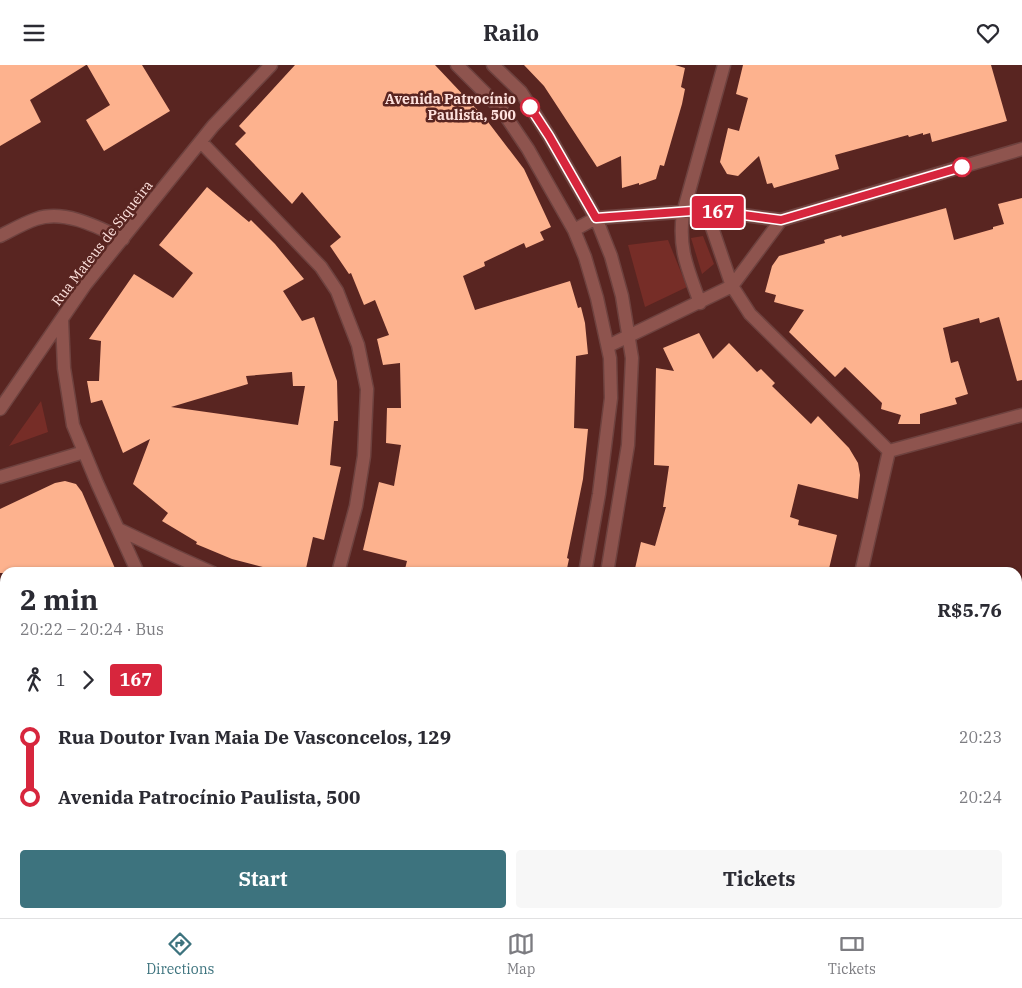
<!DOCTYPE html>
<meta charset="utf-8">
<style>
:root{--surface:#fff;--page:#f7f7f7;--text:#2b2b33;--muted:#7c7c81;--line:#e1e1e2;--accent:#3d737e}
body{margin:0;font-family:"IBM Plex Serif",serif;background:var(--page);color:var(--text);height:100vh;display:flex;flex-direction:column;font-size:19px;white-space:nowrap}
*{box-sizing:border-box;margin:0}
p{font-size:16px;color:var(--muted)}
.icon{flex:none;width:28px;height:28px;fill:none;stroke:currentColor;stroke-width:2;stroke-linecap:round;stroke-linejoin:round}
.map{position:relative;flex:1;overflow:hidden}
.drawer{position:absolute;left:0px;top:502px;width:1022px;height:351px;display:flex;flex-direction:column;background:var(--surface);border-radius:15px 15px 0 0;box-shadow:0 1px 4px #0004}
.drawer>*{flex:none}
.badge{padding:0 10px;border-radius:4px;font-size:18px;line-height:32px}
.map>.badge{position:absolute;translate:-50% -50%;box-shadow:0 0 0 2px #fff}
.legs{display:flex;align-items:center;gap:8px;height:55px;padding:0 20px;font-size:16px}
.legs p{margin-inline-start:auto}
.overview{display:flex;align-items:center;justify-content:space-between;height:85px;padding:0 20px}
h1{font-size:28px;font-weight:700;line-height:38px}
.cta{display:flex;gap:10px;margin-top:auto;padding:10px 20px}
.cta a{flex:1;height:58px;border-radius:5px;background:var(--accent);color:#fff;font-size:20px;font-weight:700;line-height:58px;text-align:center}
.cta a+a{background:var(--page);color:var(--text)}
ul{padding:0 20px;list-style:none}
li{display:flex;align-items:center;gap:18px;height:60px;font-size:19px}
li i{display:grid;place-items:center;width:8px;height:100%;margin:0 6px;background:currentColor}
li i::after{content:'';width:12px;height:12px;margin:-6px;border:4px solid;border-radius:50%;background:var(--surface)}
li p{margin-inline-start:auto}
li:first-child i{background:linear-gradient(#0000 50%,currentColor 0)}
li:last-child i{background:linear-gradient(currentColor 50%,#0000 0)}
header{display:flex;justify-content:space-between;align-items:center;height:65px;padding:0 20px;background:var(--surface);font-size:22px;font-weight:700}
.menu{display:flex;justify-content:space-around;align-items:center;height:70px;border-top:1px solid var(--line);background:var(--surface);font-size:14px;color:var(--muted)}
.menu a{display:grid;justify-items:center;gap:2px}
.menu .selected{color:var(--accent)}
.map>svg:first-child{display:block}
.green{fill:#762d27}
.building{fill:#fdb28e;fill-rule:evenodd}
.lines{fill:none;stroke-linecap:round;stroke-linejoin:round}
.minor-casing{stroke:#6e423f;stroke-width:15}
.minor{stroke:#8e544e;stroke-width:12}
.line-1-casing{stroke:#fff;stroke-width:11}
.line-1{stroke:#d7263d;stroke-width:8}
.stop-1-dot{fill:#fff;stroke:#d7263d;stroke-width:2.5}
.labels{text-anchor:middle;stroke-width:5;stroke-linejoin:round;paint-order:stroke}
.stop-label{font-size:14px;font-weight:bold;fill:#fde1dd;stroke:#592521;text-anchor:end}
.street-label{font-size:14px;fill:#fde1dd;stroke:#592521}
</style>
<header><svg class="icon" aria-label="menu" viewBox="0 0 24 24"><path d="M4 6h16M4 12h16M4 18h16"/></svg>Railo<svg class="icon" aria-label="heart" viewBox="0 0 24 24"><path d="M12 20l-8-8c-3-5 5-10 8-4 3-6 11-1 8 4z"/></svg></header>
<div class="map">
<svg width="1022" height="853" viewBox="0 0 1022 853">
<rect width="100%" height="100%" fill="#592521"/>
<!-- green -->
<path class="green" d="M 703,171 L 714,199 L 702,209 L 691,173 Z
M 668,175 L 687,222 L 645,242 L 628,180 Z
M 41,336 L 48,367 L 9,381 L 14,374 Z"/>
<!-- building -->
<path class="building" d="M 0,0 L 86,0 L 30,35 L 41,57 L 0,81 Z
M 87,0 L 142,0 L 170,46 L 104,86 L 86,55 L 110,40 Z
M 295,0 L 435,0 L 485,53 L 524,104 L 551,162 L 540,167 L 544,175 L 526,183 L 524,178 L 484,197 L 485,201 L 463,211 L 475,245 L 570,216 L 578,243 L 581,242 L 585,258 L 588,289 L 576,291 L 574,363 L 588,364 L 583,414 L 567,493 L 569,494 L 566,508 L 404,508 L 407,496 L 363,485 L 379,417 L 394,421 L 401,380 L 386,378 L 387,343 L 401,343 L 400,298 L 383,300 L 377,274 L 389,270 L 375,235 L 364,240 L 351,208 L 349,209 L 330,181 L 341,172 L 302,127 L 292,139 L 235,79 L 246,68 L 239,61 Z
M 524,0 L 675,0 L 685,3 L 681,22 L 685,24 L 682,39 L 664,101 L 660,100 L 656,114 L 639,120 L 639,118 L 622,123 L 621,91 L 597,102 L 544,21 Z
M 743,0 L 991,0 L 1007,56 L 932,77 L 930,68 L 923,70 L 923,68 L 909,72 L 908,70 L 835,90 L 839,104 L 774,123 L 772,118 L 767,119 L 759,91 L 738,111 L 727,109 L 720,97 L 728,63 L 739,66 L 748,33 L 736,29 Z
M 207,122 L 249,157 L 251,155 L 275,179 L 304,214 L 283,226 L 302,256 L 314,252 L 337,316 L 338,356 L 334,356 L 330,400 L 341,402 L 324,475 L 313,472 L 305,508 L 286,508 L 232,494 L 196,479 L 197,477 L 162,456 L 168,448 L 133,419 L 150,374 L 123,388 L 102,335 L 91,338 L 87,316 L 99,316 L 101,276 L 89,274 L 134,209 L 173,233 L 193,208 L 159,180 ZM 292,307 L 293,321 L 305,321 L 298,360 L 171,342 L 248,319 L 246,311 Z
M 1022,133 L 1022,315 L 1017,316 L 999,252 L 980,258 L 979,253 L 943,263 L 951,298 L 958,296 L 968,329 L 955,333 L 957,339 L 920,349 L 920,359 L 898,359 L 901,350 L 881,344 L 882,338 L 845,302 L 835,312 L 789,267 L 804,245 L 774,237 L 776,230 L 765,227 L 772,201 L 779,191 L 825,178 L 824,175 L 841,170 L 842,172 L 946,143 L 954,175 L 993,164 L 993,162 L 1004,159 L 998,139 Z
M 699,268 L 713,294 L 729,278 L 757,307 L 761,304 L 775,318 L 772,321 L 811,359 L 818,351 L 849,383 L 858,398 L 860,410 L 858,434 L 798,419 L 790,452 L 799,455 L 798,460 L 837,470 L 828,508 L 634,508 L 641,477 L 655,481 L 666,442 L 663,442 L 669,401 L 654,400 L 656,303 L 674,306 L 663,283 Z
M 65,416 L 76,419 L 82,427 L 117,508 L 0,508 L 0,444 L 55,418 Z"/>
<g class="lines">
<defs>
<path id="minor" d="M 457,0 L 501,44 L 528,84 L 574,165 L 585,192 L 597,233 L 610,293 L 611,333 L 599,429 L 585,508
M 493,0 L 521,27 L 549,71 L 596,153 L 611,191 L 622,231 L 632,293 L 628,380 L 607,508
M 201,77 L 321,202 L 337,226 L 358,280 L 367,324 L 364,391 L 356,441 L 338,508
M 706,145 L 732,221 L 750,249 L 889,386 L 861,508
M 574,165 L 596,153 L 706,145 L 781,155 L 1022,84
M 0,171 C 12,165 24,158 36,154 C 64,144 98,162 123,174
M 700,238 C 688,204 678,185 683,148 L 724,0
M 62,255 L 64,303 L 73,360 L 97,418 L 138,508
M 608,281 L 732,221 L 781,155
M 0,344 L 85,220 L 213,61 L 271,0
M 889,386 L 1022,350
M 0,412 L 84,387
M 118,464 L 175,491 L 213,508
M 0,835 L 5,846
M 293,849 L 295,853
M 603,849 L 604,853
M 627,849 L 629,853
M 900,849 L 902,853"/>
</defs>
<!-- minor casing -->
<use href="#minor" class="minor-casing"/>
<!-- minor -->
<use href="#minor" class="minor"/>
</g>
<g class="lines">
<defs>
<path id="line-1" d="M 530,42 L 549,71 L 596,153 L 706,145 L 781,155 L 962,102"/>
</defs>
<!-- line-1 casing -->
<use href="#line-1" class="line-1-casing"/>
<!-- line-1 -->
<use href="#line-1" class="line-1"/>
</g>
<!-- markers -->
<g class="stop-1-dot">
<circle cx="530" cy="42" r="9"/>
<circle cx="962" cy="102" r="9"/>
</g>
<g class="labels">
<!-- stop labels -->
<g class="stop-label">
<text x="516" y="39">Avenida Patrocínio<tspan x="516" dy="16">Paulista, 500</tspan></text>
</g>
<!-- street labels -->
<g class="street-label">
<text transform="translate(102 178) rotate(-52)" y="5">Rua Mateus de Siqueira</text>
</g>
</g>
</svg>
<b class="badge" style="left:718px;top:147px;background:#d7263d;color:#fff">167</b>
<section class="drawer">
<div class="overview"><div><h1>2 min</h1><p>20:22 – 20:24 · Bus</p></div><b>R$5.76</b></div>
<div class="legs"><svg class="icon" aria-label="walk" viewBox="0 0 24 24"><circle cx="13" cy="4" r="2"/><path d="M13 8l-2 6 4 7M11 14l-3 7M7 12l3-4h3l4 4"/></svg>1<svg class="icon" aria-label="forward" viewBox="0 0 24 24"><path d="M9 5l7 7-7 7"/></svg><b class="badge" style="background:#d7263d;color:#fff">167</b></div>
<ul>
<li><i style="color:#d7263d"></i><b>Rua Doutor Ivan Maia De Vasconcelos, 129</b><p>20:23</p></li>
<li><i style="color:#d7263d"></i><b>Avenida Patrocínio Paulista, 500</b><p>20:24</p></li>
</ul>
<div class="cta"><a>Start</a><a>Tickets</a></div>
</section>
</div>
<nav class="menu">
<a class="selected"><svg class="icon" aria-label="directions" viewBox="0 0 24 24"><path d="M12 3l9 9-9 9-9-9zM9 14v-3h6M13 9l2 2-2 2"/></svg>Directions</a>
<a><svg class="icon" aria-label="map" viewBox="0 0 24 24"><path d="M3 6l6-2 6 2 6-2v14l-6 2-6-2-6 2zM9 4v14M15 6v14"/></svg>Map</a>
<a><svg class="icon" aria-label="tickets" viewBox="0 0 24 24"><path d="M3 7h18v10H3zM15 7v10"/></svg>Tickets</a>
</nav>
